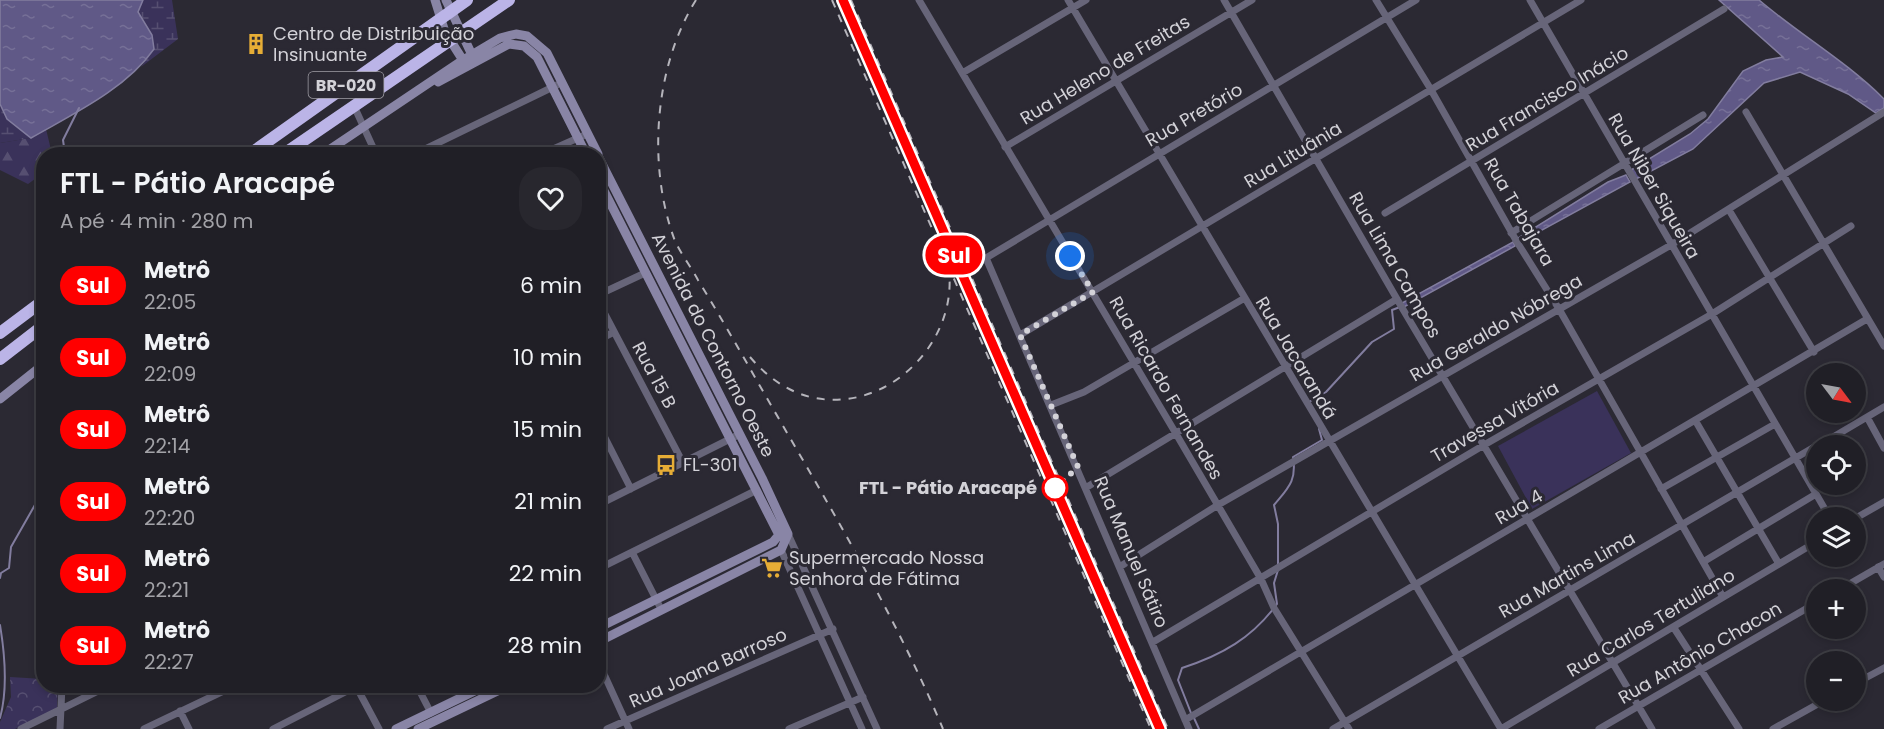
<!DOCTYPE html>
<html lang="pt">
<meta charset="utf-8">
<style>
:root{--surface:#201f26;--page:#28272e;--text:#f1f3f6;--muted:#a2a2a7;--line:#3d3d43}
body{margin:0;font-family:Poppins,sans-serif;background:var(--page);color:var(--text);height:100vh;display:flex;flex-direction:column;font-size:22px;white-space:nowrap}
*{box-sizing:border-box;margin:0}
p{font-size:20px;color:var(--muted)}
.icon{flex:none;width:33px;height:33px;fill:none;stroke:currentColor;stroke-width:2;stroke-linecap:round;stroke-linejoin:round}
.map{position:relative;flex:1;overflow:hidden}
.drawer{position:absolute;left:36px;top:147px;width:570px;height:546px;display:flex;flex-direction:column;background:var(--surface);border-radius:24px;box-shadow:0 3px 9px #0003,0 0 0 2px var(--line)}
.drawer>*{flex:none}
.badge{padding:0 12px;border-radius:20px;font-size:21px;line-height:39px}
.needle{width:39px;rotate:122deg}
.tools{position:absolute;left:1806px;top:363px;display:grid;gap:12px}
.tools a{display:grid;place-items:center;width:60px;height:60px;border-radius:50%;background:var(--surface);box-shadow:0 3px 9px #0003,0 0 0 2px var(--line);font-size:30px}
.you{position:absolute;width:30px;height:30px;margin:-15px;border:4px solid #fff;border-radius:50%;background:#1a73e8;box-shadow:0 0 0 9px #1a73e833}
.map>.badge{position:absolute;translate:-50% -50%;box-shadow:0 0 0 3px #fff}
.round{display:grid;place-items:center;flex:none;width:63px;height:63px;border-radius:24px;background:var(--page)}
.headline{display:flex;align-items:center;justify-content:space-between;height:102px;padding:0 24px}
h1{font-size:28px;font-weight:600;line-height:45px}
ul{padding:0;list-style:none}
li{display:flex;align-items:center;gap:18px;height:72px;padding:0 24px}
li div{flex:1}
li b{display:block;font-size:22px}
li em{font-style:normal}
li .badge{min-width:66px;font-weight:700;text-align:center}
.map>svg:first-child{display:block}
.forest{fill:url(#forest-firs)}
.wetland{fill:url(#wetland-marsh)}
.park{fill:url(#park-crowns)}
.pitch{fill:#3a325a}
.water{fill:url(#water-ripples);stroke:#827d9f;stroke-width:1.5}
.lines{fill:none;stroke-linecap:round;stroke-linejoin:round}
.stream{stroke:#827d9f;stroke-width:2}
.street{stroke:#676579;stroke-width:7}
.secondary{stroke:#8985a6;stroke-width:9}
.highway{stroke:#bbb4e7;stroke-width:12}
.rail{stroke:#b5b4bb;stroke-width:2;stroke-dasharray:8 8;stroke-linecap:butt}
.line-casing{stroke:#fff;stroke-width:14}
.line{stroke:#f00;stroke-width:9}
.walk{stroke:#d3d2d8;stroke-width:6;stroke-dasharray:0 10.8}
.stop-dot{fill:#fff;stroke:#f00;stroke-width:3}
.labels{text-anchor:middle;stroke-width:6;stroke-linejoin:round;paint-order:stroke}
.shield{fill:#2b2933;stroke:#a19fa6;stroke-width:1.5}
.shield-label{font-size:16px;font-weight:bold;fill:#d3d2d8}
.poi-label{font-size:18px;fill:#d3d2d8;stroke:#2b2933;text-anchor:start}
.street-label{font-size:18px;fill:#d3d2d8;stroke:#2b2933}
.stop-label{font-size:18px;font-weight:bold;fill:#d3d2d8;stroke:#2b2933;text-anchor:end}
</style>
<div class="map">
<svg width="1884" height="729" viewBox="0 0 1884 729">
<defs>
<pattern id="forest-firs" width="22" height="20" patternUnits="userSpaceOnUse" patternTransform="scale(1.5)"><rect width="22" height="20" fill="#3a325a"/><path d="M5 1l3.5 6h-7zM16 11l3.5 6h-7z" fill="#564f71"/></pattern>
<pattern id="wetland-marsh" width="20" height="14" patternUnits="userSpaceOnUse" patternTransform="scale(1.5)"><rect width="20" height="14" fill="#3a325a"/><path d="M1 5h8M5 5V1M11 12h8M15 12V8" fill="none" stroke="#564f71"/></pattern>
<pattern id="park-crowns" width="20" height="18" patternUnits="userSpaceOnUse" patternTransform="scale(1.5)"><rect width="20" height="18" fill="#3a325a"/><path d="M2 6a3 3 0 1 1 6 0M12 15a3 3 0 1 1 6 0" fill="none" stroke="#564f71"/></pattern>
<pattern id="water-ripples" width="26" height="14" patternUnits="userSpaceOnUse" patternTransform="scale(1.5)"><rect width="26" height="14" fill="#605987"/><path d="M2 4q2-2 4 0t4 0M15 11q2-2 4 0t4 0" fill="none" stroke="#767097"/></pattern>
</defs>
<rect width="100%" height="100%" fill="#2b2933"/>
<!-- forest -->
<path class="forest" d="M 46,129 L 52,154 L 44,154 L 43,173 L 28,184 L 0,170 L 0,143 L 30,138 Z"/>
<!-- wetland -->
<path class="wetland" d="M 143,0 L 172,0 L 178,39 L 141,67 L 154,49 L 138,12 Z
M 0,104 L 7,119 L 31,138 L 0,143 Z"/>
<!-- park -->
<path class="park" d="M 10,677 L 43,679 L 44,686 L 58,686 L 57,708 L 15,729 L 0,729 L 0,722 L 11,697 Z"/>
<!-- pitch -->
<path class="pitch" d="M 1597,391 L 1631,453 L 1532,509 L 1498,446 Z"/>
<!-- water -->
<path class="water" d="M 0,0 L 143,0 L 138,12 L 152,35 L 154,49 C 126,89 73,114 31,138 L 7,119 L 0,104 Z
M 1719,0 L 1759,0 C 1800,35 1846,61 1884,99 L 1884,108 L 1876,113 L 1848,94 L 1800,72 L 1764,83 L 1693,149 L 1636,179 L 1631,170 L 1690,134 L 1708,119 L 1743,71 L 1766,60 L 1783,57 Z
M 1626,175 L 1630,182 L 1520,242 L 1518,238 L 1608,182 Z
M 1513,242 L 1515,246 L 1404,307 L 1402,303 Z"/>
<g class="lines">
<!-- stream -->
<path class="stream" d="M 65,154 L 63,140 L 79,108
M 42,373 L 44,378
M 1309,402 L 1326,392 L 1372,342 L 1394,329 L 1392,310 L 1400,307
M 1278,564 L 1278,524 L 1274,505 C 1288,488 1297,481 1293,457 L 1322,440 L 1319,429
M 0,578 L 1,573 L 9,568 L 11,547 L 44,489
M 0,625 C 5,655 8,689 0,718
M 1191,713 L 1178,680 L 1182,668 C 1222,655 1252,638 1277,604 L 1274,583 L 1278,570
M 1194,718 L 1199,729"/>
<!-- street -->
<path class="street" d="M 919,0 L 1175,432 L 1261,579 L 1274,608 L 1349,729
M 1068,0 C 1211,244 1357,486 1501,729
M 1224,0 L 1401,306 L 1652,729
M 1376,0 L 1430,88 L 1517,242 L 1559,309 L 1723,597
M 1530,0 L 1830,518
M 964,72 L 1086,0
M 354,106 L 376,154
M 1746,112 L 1884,346
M 1005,147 L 1252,0
M 415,154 L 557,85
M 542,154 L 587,134
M 1729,210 L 1814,352
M 1385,213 L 1724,9
M 1511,233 L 1703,115
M 598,295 L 645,273
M 598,301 L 683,463
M 1020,335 L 1581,0
M 598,340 L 614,332
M 1051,405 L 1084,392 L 1243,299
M 1867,417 L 1884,448
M 1695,420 L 1779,564
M 598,424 L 631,489
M 1818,446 L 1884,407
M 1087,487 L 1397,299
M 1661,489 L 1775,424
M 598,505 L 740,434
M 1856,518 L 1884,502
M 788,534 L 877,729
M 781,550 L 862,729
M 633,554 L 661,609
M 1703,562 L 1816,494
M 1121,566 L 1218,505 L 1671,245 L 1884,112
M 1878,567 L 1884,577
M 598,569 L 757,490
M 1839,590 L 1884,564
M 1674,628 L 1739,729
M 1153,642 L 1484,445 L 1712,314 L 1851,226
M 598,661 L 629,729
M 1856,683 L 1884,668
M 209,686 L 215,695
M 356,686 L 379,729
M 417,686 L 431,713
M 180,711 L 189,729
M 1185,720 L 1867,319
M 21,729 L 108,686
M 60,729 L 62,686
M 144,729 L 234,686
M 273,729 L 357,686
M 607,729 L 833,629
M 789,729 L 863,697
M 1189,729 L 986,258 L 1416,0
M 1333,729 L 1816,446
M 1501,729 L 1816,542
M 1599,729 L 1816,603
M 1773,729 L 1825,700"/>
<!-- secondary -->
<path class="secondary" d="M 435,0 L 445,32 L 466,65
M 446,0 L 473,57
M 438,82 L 509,44 L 524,46 L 537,57 L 586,154
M 323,154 L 463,60 L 500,38 L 516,34 L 527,36 L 547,53 L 598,154
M 598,156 L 762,478 L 788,534 L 781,550 L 598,642
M 598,179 L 779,535 L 773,542 L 598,628
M 0,399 L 44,364
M 396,729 L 485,686
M 418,729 L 508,686"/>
<!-- highway -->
<path class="highway" d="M 250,154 L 467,0
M 284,154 L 509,0
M 0,333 L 44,300
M 0,359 L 44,325"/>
<!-- rail -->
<path class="rail" d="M 696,0 C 654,67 647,167 675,241 C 681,254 691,267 698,280 C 714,306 729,332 744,358 C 813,480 889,600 943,729
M 832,0 L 1151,729
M 851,0 L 1168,729
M 750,357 C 767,377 789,393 815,398 C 888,412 957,343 949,271"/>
</g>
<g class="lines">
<defs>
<path id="line" d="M 843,0 L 1160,729"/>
</defs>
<!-- line casing -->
<use href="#line" class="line-casing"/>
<!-- line -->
<use href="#line" class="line"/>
<!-- walk -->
<path class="walk" d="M 1055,488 L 1078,467 L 1020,335 L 1093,292 L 1070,256"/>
</g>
<!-- icons -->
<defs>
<symbol id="building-bare" viewBox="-9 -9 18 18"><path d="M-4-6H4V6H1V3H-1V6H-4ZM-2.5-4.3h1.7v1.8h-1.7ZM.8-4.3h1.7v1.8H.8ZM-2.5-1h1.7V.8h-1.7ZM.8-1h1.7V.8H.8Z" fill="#e6ad36" stroke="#2b2933" stroke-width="2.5" paint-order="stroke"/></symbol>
<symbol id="bus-bare" viewBox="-9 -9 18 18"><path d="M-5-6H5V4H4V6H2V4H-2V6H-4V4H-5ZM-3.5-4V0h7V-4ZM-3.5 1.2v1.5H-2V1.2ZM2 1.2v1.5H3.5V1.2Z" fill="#e6ad36" stroke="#2b2933" stroke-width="2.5" paint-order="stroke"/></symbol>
<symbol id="supermarket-bare" viewBox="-9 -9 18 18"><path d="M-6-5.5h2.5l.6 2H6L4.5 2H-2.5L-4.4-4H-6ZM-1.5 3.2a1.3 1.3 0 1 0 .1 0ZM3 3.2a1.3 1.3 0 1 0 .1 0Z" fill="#e6ad36" stroke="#2b2933" stroke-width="2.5" paint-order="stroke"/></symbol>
</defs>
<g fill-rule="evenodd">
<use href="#building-bare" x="241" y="29" width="30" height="30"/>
<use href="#bus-bare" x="651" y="450" width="30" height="30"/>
<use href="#supermarket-bare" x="757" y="553" width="30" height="30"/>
</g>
<!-- markers -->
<circle class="stop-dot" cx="1055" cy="488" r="12"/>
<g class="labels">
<!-- shield labels -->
<rect class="shield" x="308.5" y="72" width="75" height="26" rx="4.5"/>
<g class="shield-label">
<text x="346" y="91">BR-020</text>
</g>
<!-- poi labels -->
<g class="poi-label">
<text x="273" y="40">Centro de Distribuição<tspan x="273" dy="21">Insinuante</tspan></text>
<text x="683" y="471">FL-301</text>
<text x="789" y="564">Supermercado Nossa<tspan x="789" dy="21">Senhora de Fátima</tspan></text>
</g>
<!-- street labels -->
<g class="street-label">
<text transform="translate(1105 70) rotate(-31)" y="6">Rua Heleno de Freitas</text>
<text transform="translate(1547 99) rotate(-31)" y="6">Rua Francisco Inácio</text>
<text transform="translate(1194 115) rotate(-30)" y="6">Rua Pretório</text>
<text transform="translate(1293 155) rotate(-31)" y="6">Rua Lituânia</text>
<text transform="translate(1654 186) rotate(60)" y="6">Rua Niber Siqueira</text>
<text transform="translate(1519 212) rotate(60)" y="6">Rua Tabajara</text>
<text transform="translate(1395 265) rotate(60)" y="6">Rua Lima Campos</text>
<text transform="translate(1496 328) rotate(-30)" y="6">Rua Geraldo Nóbrega</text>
<text transform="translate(713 345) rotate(63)" y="6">Avenida do Contorno Oeste</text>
<text transform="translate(1296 358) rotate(59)" y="6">Rua Jacarandá</text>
<text transform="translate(654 375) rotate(62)" y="6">Rua 15 B</text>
<text transform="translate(1166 388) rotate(60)" y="6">Rua Ricardo Fernandes</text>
<text transform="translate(1495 422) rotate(-30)" y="6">Travessa Vitória</text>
<text transform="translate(1519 507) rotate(-30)" y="6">Rua 4</text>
<text transform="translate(1131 552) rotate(67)" y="6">Rua Manuel Sátiro</text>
<text transform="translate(1567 575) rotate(-30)" y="6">Rua Martins Lima</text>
<text transform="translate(1651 623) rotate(-31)" y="6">Rua Carlos Tertuliano</text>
<text transform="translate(1700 653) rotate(-30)" y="6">Rua Antônio Chacon</text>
<text transform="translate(708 668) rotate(-24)" y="6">Rua Joana Barroso</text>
</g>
<!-- stop labels -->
<g class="stop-label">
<text x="1037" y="494">FTL - Pátio Aracapé</text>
</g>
</g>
</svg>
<div class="tools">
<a><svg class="needle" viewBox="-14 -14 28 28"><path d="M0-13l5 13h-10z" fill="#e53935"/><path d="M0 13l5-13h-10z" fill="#a2a2a7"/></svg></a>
<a><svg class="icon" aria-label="locate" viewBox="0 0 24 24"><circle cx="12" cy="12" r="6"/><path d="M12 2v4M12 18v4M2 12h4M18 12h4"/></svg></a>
<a><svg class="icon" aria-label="layers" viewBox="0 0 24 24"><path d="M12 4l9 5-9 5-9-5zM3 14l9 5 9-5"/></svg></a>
<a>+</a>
<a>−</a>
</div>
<div class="you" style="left:1070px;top:256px"></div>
<b class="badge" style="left:954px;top:255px;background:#f00;color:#fff">Sul</b>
<section class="drawer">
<div class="headline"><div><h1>FTL - Pátio Aracapé</h1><p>A pé · 4 min · 280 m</p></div><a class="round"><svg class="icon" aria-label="heart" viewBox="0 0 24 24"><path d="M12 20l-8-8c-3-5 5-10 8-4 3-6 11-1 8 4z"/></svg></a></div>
<ul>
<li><span class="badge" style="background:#f00;color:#fff">Sul</span><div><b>Metrô</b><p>22:05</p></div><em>6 min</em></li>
<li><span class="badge" style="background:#f00;color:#fff">Sul</span><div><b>Metrô</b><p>22:09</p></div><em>10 min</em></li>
<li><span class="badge" style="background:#f00;color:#fff">Sul</span><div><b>Metrô</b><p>22:14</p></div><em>15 min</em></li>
<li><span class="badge" style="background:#f00;color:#fff">Sul</span><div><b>Metrô</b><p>22:20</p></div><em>21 min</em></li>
<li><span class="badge" style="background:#f00;color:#fff">Sul</span><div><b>Metrô</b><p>22:21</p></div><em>22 min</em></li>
<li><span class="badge" style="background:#f00;color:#fff">Sul</span><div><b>Metrô</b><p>22:27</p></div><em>28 min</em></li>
</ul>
</section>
</div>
